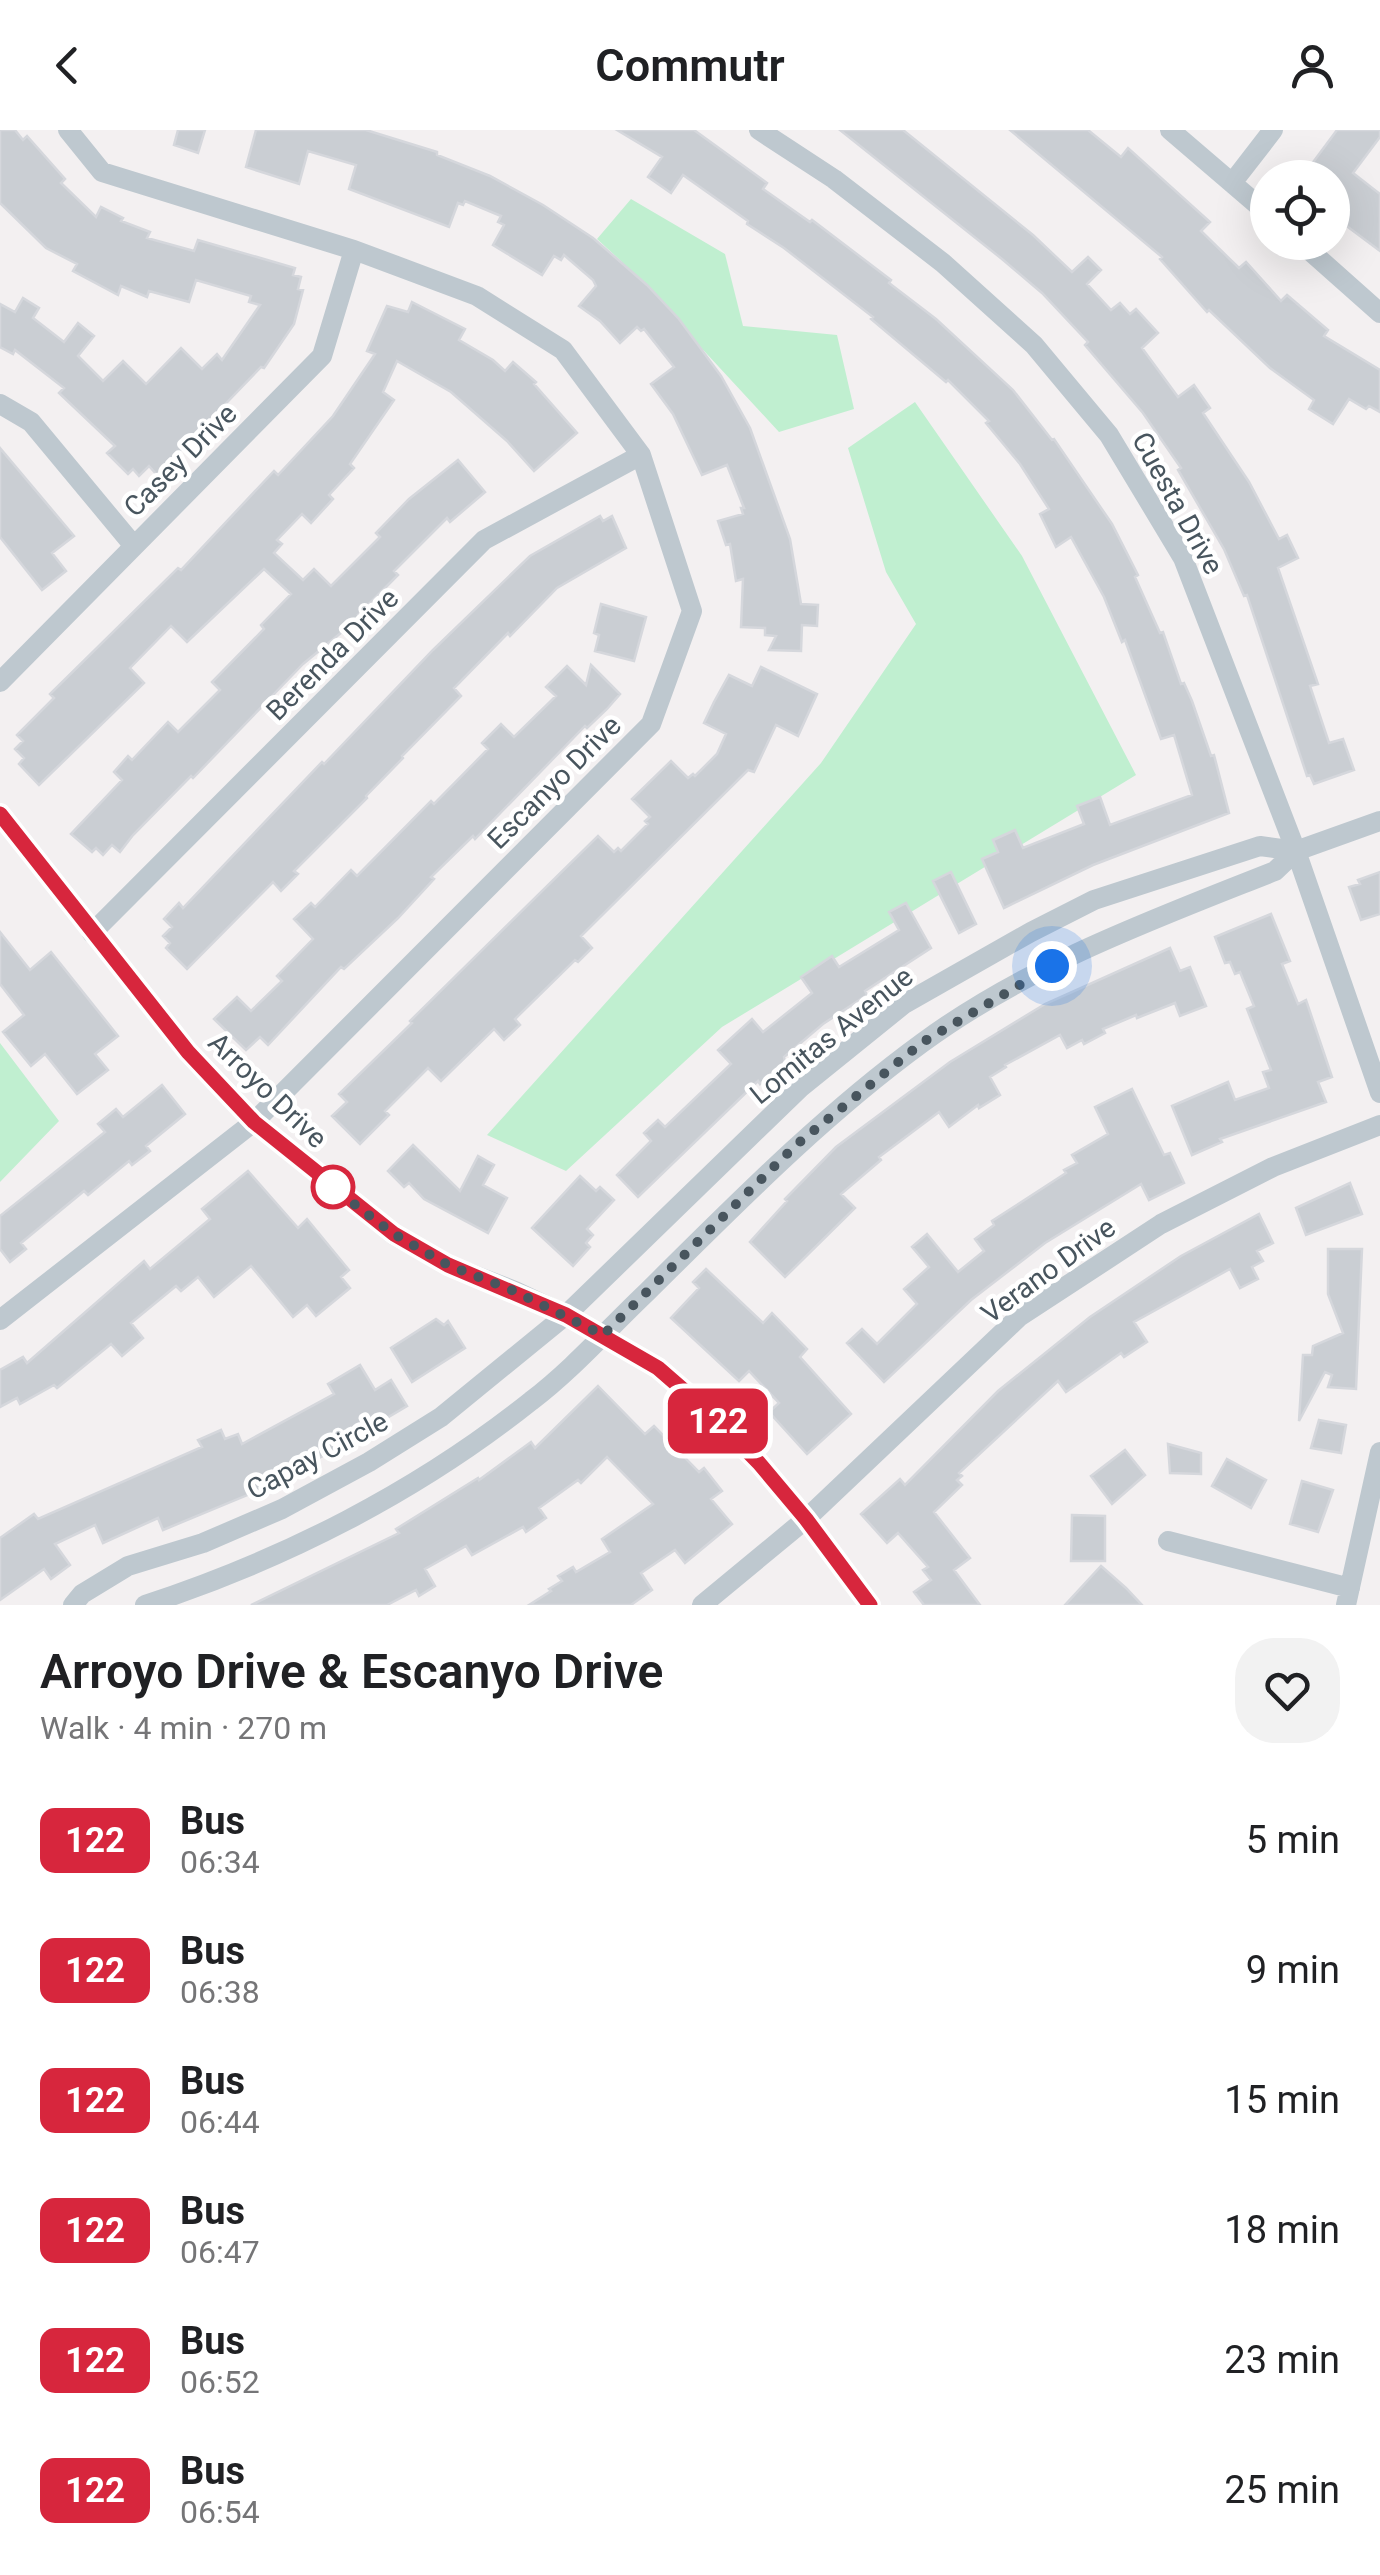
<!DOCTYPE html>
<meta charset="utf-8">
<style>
:root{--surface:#fff;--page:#f2f2f2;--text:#202124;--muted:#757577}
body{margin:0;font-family:Roboto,sans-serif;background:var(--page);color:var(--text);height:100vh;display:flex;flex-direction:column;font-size:38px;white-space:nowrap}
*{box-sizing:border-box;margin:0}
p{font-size:32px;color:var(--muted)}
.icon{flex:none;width:55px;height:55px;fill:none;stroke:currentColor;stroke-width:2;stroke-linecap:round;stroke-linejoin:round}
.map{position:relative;height:1475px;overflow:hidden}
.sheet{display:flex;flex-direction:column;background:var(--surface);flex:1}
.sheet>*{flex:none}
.badge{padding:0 20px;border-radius:15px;font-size:35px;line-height:65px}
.buttons{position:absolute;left:1250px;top:30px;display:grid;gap:20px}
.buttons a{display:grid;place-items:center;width:100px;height:100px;border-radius:50%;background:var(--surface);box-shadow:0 10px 40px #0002;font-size:50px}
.you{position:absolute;width:50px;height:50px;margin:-25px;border:8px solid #fff;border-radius:50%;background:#1a73e8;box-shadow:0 0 0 15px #1a73e833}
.map>.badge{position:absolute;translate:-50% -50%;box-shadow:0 0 0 5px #fff}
.round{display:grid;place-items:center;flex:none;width:105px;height:105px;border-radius:40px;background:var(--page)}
.head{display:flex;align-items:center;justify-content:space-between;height:170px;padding:0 40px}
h1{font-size:48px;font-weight:600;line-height:75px}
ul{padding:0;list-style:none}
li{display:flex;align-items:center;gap:30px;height:130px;padding:0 40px}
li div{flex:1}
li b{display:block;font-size:38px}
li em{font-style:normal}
li .badge{min-width:110px;font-weight:700;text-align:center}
header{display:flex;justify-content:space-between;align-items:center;height:130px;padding:0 40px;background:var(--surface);font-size:45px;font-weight:600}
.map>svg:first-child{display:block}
.green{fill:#c0efd0}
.building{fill:#caced3;stroke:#d5d7dc;stroke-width:2.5}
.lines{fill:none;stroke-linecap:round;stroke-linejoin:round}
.street{stroke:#bec8cf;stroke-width:20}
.line-casing{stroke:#fff;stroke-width:22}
.line{stroke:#d7263d;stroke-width:15}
.walk{stroke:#48555e;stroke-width:10;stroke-dasharray:0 18}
.stop-dot{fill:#fff;stroke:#d7263d;stroke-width:5}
.labels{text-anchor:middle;stroke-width:9;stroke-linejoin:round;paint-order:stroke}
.street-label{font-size:28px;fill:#48555e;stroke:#fff}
</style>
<header><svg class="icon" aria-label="back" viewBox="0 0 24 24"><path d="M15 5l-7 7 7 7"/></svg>Commutr<svg class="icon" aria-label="person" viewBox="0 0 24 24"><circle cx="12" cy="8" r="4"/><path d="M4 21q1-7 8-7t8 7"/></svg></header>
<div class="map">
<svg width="1380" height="1475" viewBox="0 0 1380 1475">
<rect width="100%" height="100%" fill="#f3f0f1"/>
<!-- green -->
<path class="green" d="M 631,69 L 725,124 L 743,196 L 837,205 L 854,279 L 779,302 L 621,131 L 597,109 Z
M 915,272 L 1022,426 L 1136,645 L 722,897 L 566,1041 L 487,1005 L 821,633 L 916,494 L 886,442 L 848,318 Z
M 0,913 L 59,991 L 0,1052 Z"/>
<!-- building -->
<path class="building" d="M 0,0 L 15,0 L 23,10 L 27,6 L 65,49 L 61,53 L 96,87 L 101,77 L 123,88 L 121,91 L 150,102 L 147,108 L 194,121 L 198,110 L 295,138 L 293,145 L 301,147 L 298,159 L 303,160 L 294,194 L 264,238 L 261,237 L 157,345 L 149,336 L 139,346 L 133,339 L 128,344 L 107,323 L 115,316 L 59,263 L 64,258 L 15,220 L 13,224 L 0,217 L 0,174 L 15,182 L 23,168 L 39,178 L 33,188 L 64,212 L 78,193 L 94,206 L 78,226 L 103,251 L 123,231 L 146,254 L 181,218 L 202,239 L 217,224 L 222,230 L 260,175 L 249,172 L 251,166 L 196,150 L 189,172 L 149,161 L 147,167 L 121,156 L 118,165 L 73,141 L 77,134 L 46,118 L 0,73 Z
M 178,0 L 205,0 L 198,23 L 174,15 Z
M 256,0 L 366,0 L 437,22 L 437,25 L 490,46 L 543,75 L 593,108 L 647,155 L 679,189 L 721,246 L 750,298 L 790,409 L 801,474 L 818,475 L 817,496 L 802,495 L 801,521 L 769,520 L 776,506 L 765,505 L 765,498 L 741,497 L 743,449 L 736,451 L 730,414 L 726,415 L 718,391 L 743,384 L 741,378 L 744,378 L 727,335 L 702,345 L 673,284 L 651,254 L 674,237 L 644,199 L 641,201 L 637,197 L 620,213 L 600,191 L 579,176 L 596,156 L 593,150 L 564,125 L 561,130 L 554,126 L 542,145 L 493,115 L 504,95 L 498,92 L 501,86 L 465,71 L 463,75 L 458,73 L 449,97 L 349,59 L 356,35 L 308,21 L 299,54 L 246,37 Z
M 617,0 L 694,0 L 767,53 L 763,59 L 810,92 L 812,90 L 891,150 L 889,153 L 936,189 L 1013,260 L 1052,310 L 1054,309 L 1112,394 L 1138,445 L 1135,447 L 1160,503 L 1163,502 L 1181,554 L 1184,553 L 1192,571 L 1211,626 L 1214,625 L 1229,683 L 1093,735 L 1004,778 L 982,729 L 998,722 L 993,710 L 1015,700 L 1023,718 L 1084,694 L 1077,676 L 1100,667 L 1110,695 L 1192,665 L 1174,605 L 1161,609 L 1125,510 L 1122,512 L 1104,467 L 1071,407 L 1056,417 L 1040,384 L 1049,379 L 1020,334 L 986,293 L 989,291 L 948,250 L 946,252 L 871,189 L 873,187 L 784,118 L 747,94 L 748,91 L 683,45 L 671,63 L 648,47 L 662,27 Z
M 840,0 L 903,0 L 1033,105 L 1072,142 L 1088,127 L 1101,140 L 1087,154 L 1111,180 L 1120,173 L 1130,184 L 1136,179 L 1158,203 L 1142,218 L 1178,267 L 1194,255 L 1210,278 L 1203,283 L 1249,352 L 1279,409 L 1287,405 L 1298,428 L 1278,438 L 1318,554 L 1310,556 L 1329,613 L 1343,609 L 1354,640 L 1314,654 L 1310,645 L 1307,646 L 1247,465 L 1244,466 L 1224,419 L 1178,340 L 1181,338 L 1143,283 L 1085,215 L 1088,212 L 1042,163 L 1002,129 Z
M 1010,0 L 1088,0 L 1121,27 L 1128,18 L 1210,92 L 1201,101 L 1239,138 L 1246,132 L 1281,171 L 1287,165 L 1328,200 L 1324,206 L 1380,240 L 1380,282 L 1369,276 L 1366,279 L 1349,269 L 1333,294 L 1309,279 L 1314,270 L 1270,238 L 1209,180 L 1207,182 L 1160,129 L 1162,127 Z
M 1337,0 L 1380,0 L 1380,7 L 1353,43 L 1380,64 L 1380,121 L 1332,85 L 1332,48 L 1319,48 L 1308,39 Z
M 412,172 L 465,199 L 459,210 L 493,230 L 505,241 L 513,232 L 536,252 L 534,254 L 577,303 L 534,341 L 507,311 L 451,262 L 397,231 L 383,262 L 394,270 L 350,334 L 354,338 L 329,365 L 333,369 L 311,393 L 302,384 L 277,410 L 282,414 L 274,423 L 303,450 L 314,439 L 331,456 L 380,407 L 376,403 L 409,369 L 458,330 L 485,362 L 450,392 L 447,388 L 394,441 L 398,445 L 358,485 L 360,488 L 344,504 L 342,502 L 303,534 L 193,648 L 191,646 L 133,705 L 120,722 L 112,715 L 103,725 L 96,718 L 92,722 L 71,704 L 122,650 L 114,642 L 128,626 L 132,630 L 168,592 L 178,602 L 220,560 L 212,552 L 264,499 L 261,495 L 291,464 L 264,439 L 187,512 L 171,496 L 130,538 L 144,553 L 39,655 L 19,634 L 24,628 L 15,619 L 23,611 L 17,605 L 54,568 L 50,564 L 178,438 L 181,440 L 274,341 L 278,345 L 333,286 L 375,224 L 367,221 L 387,176 L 408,182 Z
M 0,318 L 74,406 L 52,423 L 66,441 L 42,460 L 0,407 Z
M 600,386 L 603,391 L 612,386 L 626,418 L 557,458 L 510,506 L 508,503 L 454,558 L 461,566 L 402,626 L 403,628 L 366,666 L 367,668 L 294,741 L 298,744 L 281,761 L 273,752 L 187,839 L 166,818 L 170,813 L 163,806 L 172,797 L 164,789 L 179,773 L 183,778 L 322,632 L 324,634 L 433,520 L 530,426 Z
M 601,474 L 646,487 L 634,531 L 595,521 L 599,505 L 594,503 Z
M 591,535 L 620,564 L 607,579 L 587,598 L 585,596 L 475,709 L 473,706 L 431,747 L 434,749 L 398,788 L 344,839 L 341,837 L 268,915 L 260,907 L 246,920 L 214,889 L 237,867 L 251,881 L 282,851 L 277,846 L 313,809 L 294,789 L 311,773 L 315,777 L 351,740 L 357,746 L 431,671 L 434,674 L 488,619 L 482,613 L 501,594 L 514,607 L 556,566 L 546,557 L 567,536 L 586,555 Z
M 761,537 L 817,564 L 798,606 L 776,595 L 754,642 L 748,640 L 581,806 L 592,818 L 578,832 L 575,830 L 515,889 L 520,895 L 504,910 L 494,899 L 441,951 L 428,938 L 385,981 L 389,985 L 360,1014 L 332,986 L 347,972 L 339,964 L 412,893 L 410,891 L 598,706 L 614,722 L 618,718 L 621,721 L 648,694 L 645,691 L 650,687 L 632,669 L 671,631 L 688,648 L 693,644 L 695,646 L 717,624 L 726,604 L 704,593 L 714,572 L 729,545 L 752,556 Z
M 951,742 L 976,794 L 959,803 L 933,751 Z
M 1380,742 L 1380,784 L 1361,790 L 1349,757 L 1360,754 L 1358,750 Z
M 906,773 L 931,818 L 865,861 L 867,865 L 823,894 L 784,927 L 785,932 L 760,954 L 758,951 L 638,1067 L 617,1045 L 651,1011 L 644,1003 L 658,990 L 665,997 L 731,934 L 718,920 L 752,889 L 763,902 L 812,863 L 801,847 L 832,826 L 839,837 L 899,800 L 889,782 Z
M 1271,784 L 1290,831 L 1282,834 L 1298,874 L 1306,870 L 1332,947 L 1318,952 L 1326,972 L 1220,1009 L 1222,1012 L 1192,1025 L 1172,976 L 1228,952 L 1235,970 L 1269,958 L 1263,942 L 1271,940 L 1247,879 L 1254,876 L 1240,842 L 1235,844 L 1230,832 L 1225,833 L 1215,807 Z
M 0,802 L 30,840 L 51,822 L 118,906 L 95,924 L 108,940 L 77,964 L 45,924 L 31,936 L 3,902 L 24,885 L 0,854 Z
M 1170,818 L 1180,841 L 1190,837 L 1206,876 L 1180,886 L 1175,873 L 1137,888 L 1136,885 L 1103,899 L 1105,903 L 1084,914 L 1082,910 L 1067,918 L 1060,905 L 1005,935 L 1006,937 L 990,947 L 1000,965 L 979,978 L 978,975 L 949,997 L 939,982 L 879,1027 L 881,1030 L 841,1064 L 855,1078 L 785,1147 L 750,1112 L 787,1071 L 785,1069 L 836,1017 L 950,932 L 1045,874 Z
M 162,955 L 185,984 L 146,1016 L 150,1021 L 132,1035 L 129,1031 L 88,1065 L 84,1061 L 21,1113 L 26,1119 L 10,1132 L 0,1119 L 0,1086 L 105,1002 L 98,994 L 116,979 L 123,987 Z
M 1132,959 L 1164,1025 L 1170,1023 L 1184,1053 L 1149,1070 L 1141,1054 L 1045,1113 L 971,1170 L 884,1252 L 847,1213 L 862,1199 L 877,1214 L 917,1174 L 904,1159 L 929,1137 L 912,1117 L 927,1104 L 958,1142 L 984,1121 L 975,1109 L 994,1095 L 992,1091 L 1066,1043 L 1064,1040 L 1077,1033 L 1072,1025 L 1108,1004 L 1095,977 Z
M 413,1015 L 460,1061 L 478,1026 L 494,1035 L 483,1055 L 507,1068 L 488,1103 L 424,1069 L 409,1053 L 404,1057 L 388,1041 Z
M 248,1041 L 298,1098 L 307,1089 L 349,1140 L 341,1147 L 350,1158 L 316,1186 L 307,1175 L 293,1187 L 251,1136 L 214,1167 L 198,1147 L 181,1161 L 176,1156 L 131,1193 L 143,1208 L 122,1226 L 111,1214 L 57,1258 L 54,1255 L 20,1274 L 17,1268 L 0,1277 L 0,1240 L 23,1227 L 27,1233 L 144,1131 L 150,1139 L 210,1089 L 202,1079 Z
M 580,1046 L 596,1061 L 600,1057 L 614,1070 L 587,1099 L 593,1105 L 586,1113 L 590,1117 L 573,1136 L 532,1098 Z
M 1350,1053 L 1362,1084 L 1306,1105 L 1296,1078 Z
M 1259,1084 L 1273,1113 L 1257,1121 L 1263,1131 L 1252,1137 L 1258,1149 L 1240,1158 L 1230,1139 L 1134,1192 L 1147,1212 L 1124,1227 L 1121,1223 L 1066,1262 L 1058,1251 L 959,1343 L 962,1346 L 957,1350 L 962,1355 L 934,1382 L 970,1428 L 954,1440 L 980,1475 L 924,1475 L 914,1462 L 931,1450 L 923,1440 L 928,1437 L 898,1403 L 887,1413 L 861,1384 L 900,1349 L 905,1355 L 998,1261 L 1090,1187 L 1181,1126 Z
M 1328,1119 L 1362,1119 L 1356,1259 L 1328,1257 L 1332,1245 L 1325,1242 L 1299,1291 L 1303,1225 L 1312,1225 L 1313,1216 L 1343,1203 L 1328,1164 Z
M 706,1139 L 763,1193 L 772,1183 L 807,1219 L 800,1227 L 851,1284 L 807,1324 L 769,1282 L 779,1273 L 749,1241 L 739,1251 L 671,1188 L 699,1158 L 693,1152 Z
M 436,1189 L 444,1195 L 448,1191 L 465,1218 L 412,1252 L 391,1218 Z
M 360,1235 L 375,1260 L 391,1250 L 407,1276 L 279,1352 L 163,1400 L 158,1388 L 103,1413 L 95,1395 L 55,1414 L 70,1435 L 51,1449 L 44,1439 L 0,1470 L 0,1408 L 34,1384 L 38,1389 L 202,1317 L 198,1310 L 221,1300 L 225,1309 L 238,1304 L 242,1314 L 334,1264 L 328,1254 Z
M 598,1256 L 645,1304 L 654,1296 L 699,1342 L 704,1338 L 722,1361 L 711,1369 L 732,1394 L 685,1433 L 675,1420 L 641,1443 L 652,1460 L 631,1475 L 529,1475 L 551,1461 L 549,1459 L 562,1451 L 558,1446 L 573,1437 L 576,1442 L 610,1422 L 602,1409 L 653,1374 L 607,1327 L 581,1353 L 578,1350 L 539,1378 L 546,1388 L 526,1402 L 523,1397 L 472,1425 L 466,1416 L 425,1439 L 435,1456 L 419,1466 L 416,1460 L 387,1475 L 251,1475 L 399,1403 L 396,1399 L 478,1348 L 479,1350 L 531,1312 L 535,1318 Z
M 1319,1290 L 1346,1295 L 1341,1323 L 1311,1318 Z
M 1168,1314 L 1201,1323 L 1201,1344 L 1170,1343 Z
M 1125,1320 L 1145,1345 L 1112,1374 L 1091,1346 Z
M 1227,1329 L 1266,1350 L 1251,1378 L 1212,1356 Z
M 1302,1351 L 1333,1360 L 1318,1402 L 1290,1394 Z
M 1072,1385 L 1105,1386 L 1105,1431 L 1071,1431 Z
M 1101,1436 L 1126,1458 L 1142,1475 L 1065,1475 Z"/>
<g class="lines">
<!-- street -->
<path class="street" d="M 759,0 L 834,49 L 943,133 L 1034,215 L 1109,305 L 1183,428 L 1296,721 L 1380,963
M 1170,0 L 1268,84
M 1232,53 L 1273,0
M 1300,112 L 1380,183
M 0,274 L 31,292 L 134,416
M 0,552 L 322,226 L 354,120
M 0,684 L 188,923 L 254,992 L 394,1105 L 448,1135 L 515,1161 L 566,1185 L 658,1238 L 712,1285 L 759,1333 L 806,1389 L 870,1475
M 92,803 L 484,410 L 641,325
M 0,1190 L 254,992 L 651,594 L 692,481 L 641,325 L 563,220 L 477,166 L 354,120 L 102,42 L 68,0
M 1168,1411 L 1350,1458
M 73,1475 L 82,1464 L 128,1436 L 203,1413 L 282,1379 L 369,1332 L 441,1287 L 566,1185 L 800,958 L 904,874 L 1031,802 L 1094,770 L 1260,716 L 1296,721
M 145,1475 C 283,1430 417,1362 531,1271 C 573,1239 609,1198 647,1162 C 735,1075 822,986 922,913 C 1028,835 1154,789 1275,741 L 1296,721 L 1380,691
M 702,1475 L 806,1389 L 1019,1187 L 1161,1094 L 1273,1037 L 1380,995
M 1346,1475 L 1380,1322"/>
</g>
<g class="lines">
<defs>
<path id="line" d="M 0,684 L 188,922 L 254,992 L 394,1104 L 448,1135 L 566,1185 L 658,1238 L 712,1285 L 759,1333 L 806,1389 L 870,1475"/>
</defs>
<!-- line casing -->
<use href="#line" class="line-casing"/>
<!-- line -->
<use href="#line" class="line"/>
<!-- walk -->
<path class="walk" d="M 333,1057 L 322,1050 L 394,1104 L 448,1135 L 514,1161 L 603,1205 L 796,1015 L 923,912 L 1052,836"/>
</g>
<!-- markers -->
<circle class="stop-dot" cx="333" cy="1057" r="20"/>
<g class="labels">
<!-- street labels -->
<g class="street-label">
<text transform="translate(180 330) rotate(-45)" y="10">Casey Drive</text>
<text transform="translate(1178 373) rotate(61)" y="10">Cuesta Drive</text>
<text transform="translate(332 524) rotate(-45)" y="10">Berenda Drive</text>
<text transform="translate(554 652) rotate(-45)" y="10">Escanyo Drive</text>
<text transform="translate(831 905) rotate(-39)" y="10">Lomitas Avenue</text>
<text transform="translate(268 960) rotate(44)" y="10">Arroyo Drive</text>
<text transform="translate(1048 1140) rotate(-36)" y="10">Verano Drive</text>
<text transform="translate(317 1325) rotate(-28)" y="10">Capay Circle</text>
</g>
</g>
</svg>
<div class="buttons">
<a><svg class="icon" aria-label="locate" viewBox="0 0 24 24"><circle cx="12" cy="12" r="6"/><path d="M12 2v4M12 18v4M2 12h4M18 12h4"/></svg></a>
</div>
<div class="you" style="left:1052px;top:836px"></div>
<b class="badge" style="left:718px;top:1291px;background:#d7263d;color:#fff">122</b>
</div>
<section class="sheet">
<div class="head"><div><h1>Arroyo Drive &amp; Escanyo Drive</h1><p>Walk · 4 min · 270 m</p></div><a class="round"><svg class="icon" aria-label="heart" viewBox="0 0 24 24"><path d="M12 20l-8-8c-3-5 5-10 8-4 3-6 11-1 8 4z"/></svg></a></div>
<ul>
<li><span class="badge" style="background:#d7263d;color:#fff">122</span><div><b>Bus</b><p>06:34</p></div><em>5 min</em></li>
<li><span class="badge" style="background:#d7263d;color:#fff">122</span><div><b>Bus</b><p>06:38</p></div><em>9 min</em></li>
<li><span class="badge" style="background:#d7263d;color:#fff">122</span><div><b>Bus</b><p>06:44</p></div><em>15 min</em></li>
<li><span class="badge" style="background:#d7263d;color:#fff">122</span><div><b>Bus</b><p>06:47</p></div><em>18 min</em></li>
<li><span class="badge" style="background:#d7263d;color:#fff">122</span><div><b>Bus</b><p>06:52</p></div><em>23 min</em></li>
<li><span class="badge" style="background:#d7263d;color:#fff">122</span><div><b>Bus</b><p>06:54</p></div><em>25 min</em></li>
</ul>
</section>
